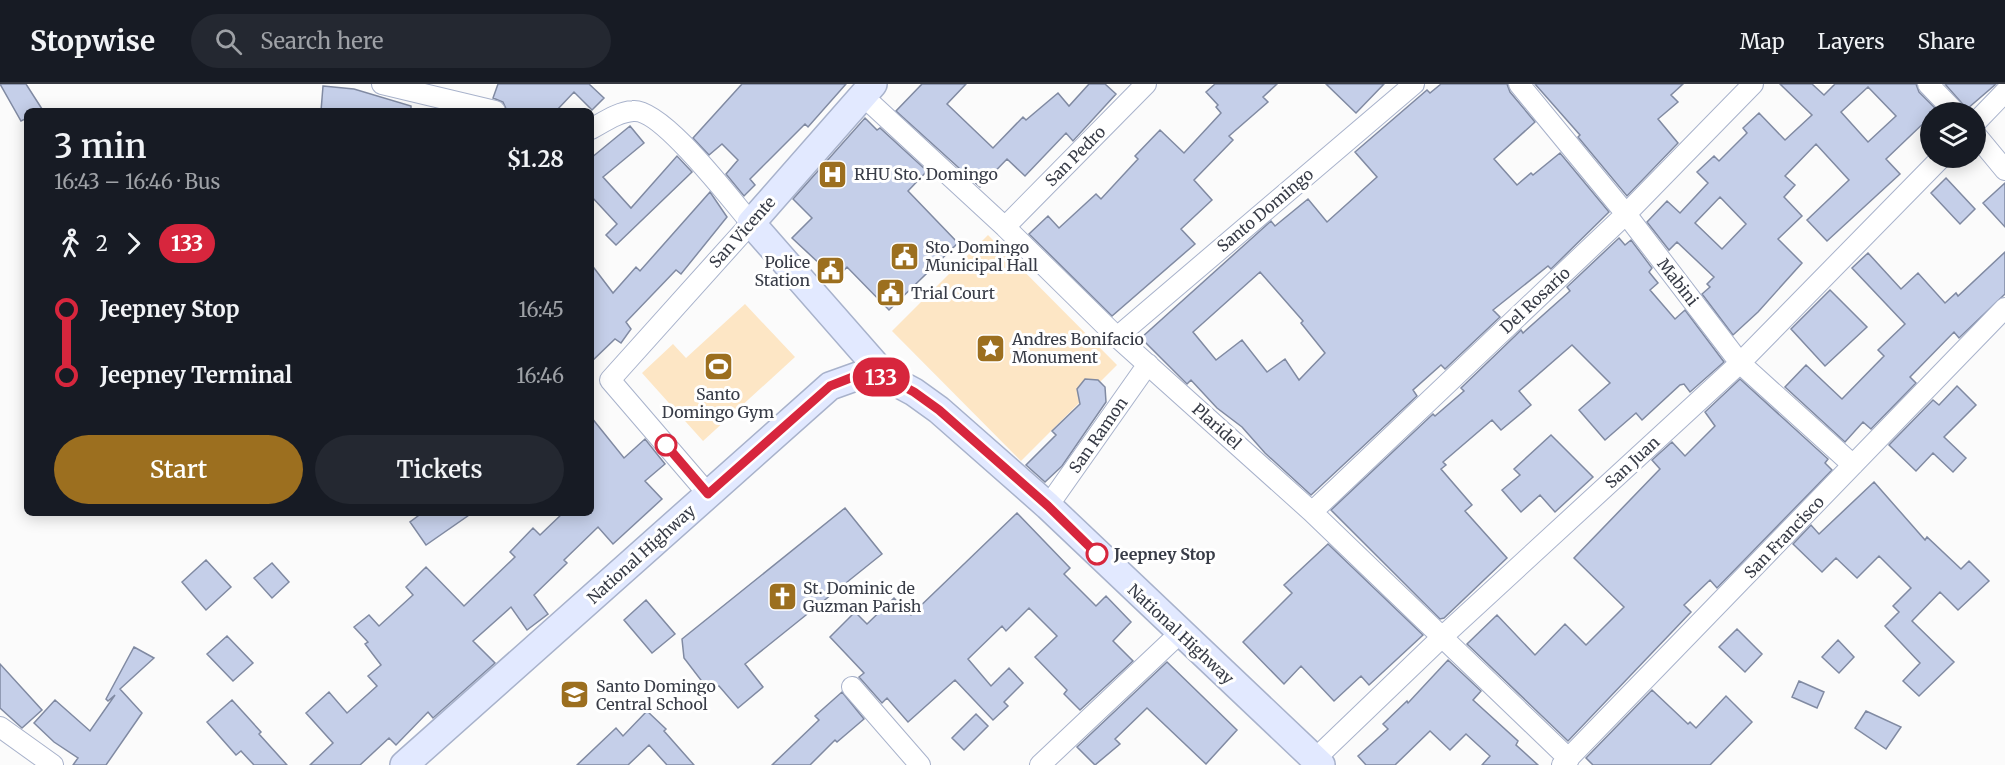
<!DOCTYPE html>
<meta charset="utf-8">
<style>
:root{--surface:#171b24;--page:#242831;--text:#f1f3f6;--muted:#9ea1a6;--line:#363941;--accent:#9c6f1f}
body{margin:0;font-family:Merriweather,serif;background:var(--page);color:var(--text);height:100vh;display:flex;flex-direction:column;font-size:22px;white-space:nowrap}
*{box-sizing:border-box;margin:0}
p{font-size:20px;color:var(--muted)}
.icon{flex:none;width:33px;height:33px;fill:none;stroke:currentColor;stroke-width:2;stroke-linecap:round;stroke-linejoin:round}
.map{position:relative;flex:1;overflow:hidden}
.drawer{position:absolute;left:24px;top:24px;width:570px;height:408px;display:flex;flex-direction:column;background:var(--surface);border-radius:9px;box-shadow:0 3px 15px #0003}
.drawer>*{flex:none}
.badge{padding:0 12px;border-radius:20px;font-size:21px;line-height:39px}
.tools{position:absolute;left:1920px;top:18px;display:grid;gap:12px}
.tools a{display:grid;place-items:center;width:66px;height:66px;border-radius:50%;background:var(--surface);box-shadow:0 3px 15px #0003;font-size:30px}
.map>.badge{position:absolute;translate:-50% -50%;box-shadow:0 0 0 3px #fff}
.legs{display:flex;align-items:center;gap:9px;height:66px;padding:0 30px;font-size:20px}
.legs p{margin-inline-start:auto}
.headline{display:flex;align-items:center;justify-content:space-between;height:102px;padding:0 30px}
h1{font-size:33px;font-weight:600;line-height:45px}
.primary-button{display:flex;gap:12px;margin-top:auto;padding:12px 30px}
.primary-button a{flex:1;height:69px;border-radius:36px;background:var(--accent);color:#fff;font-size:24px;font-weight:600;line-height:69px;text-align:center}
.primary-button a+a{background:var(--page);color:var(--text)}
ul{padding:0 30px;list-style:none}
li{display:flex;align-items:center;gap:21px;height:66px;font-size:22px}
li i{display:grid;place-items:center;width:9px;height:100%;margin:0 8px;background:currentColor}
li i::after{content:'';width:15px;height:15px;margin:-8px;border:4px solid;border-radius:50%;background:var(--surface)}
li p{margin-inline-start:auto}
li:first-child i{background:linear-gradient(#0000 50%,currentColor 0)}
li:last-child i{background:linear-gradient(currentColor 50%,#0000 0)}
header{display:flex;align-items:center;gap:36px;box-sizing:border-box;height:84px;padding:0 30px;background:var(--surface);border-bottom:2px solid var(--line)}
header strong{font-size:28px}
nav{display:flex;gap:33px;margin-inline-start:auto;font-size:21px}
.search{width:420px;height:54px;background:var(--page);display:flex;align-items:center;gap:15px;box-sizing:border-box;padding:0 21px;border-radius:33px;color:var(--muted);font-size:22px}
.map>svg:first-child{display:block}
.green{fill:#fde6c5}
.building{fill:#c5cfe9;stroke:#808aa2;stroke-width:1.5;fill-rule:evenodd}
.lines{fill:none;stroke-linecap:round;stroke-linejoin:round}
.minor-casing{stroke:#a8b2cb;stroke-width:22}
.secondary-casing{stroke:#a8b2cb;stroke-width:30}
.minor{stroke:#fff;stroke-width:20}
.secondary{stroke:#e2e9ff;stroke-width:27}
.line-1-casing{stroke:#fff;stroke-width:14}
.line-1{stroke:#d7263d;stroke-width:9}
.stop-1-dot{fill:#fff;stroke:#d7263d;stroke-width:3}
.labels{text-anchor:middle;stroke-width:6;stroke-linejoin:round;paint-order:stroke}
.street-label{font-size:16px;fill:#383c47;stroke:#fff}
.poi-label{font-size:16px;fill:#383c47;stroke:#fff;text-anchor:start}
.stop-label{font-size:16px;font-weight:bold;fill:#383c47;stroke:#fff;text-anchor:start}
</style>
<header>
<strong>Stopwise</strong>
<div class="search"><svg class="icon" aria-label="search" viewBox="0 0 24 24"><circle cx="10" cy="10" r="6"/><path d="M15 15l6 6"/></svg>Search here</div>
<nav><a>Map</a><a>Layers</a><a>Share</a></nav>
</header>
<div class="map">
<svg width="2005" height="681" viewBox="0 0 2005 681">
<rect width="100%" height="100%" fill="#fbfbfb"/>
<!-- green -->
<path class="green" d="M 988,151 L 1117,281 L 1021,377 L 892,247 Z
M 745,220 L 795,273 L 703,357 L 642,289 L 673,260 L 686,274 Z"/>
<!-- building -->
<path class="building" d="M 0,0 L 26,0 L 42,25 L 27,27 L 27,34 L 21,37 Z
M 498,0 L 589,0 L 604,14 L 592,26 L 574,8 L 556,27 L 507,27 L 503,18 L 493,14 Z
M 742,0 L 846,0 L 808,43 L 805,40 L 750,95 L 755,101 L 744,112 L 726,90 L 738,76 L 722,60 L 709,71 L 693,54 Z
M 922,0 L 966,0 L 947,20 L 993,64 L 1023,33 L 1026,36 L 1058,9 L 1069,22 L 1089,0 L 1105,0 L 1116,10 L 1073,57 L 1066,49 L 1025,92 L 1007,75 L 980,103 L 896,27 Z
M 1215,0 L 1277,0 L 1263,13 L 1268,18 L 1229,52 L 1233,56 L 1194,96 L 1212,116 L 1181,145 L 1195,160 L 1112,232 L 1029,150 L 1048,132 L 1059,144 L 1096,110 L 1101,115 L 1138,75 L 1135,72 L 1160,46 L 1184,69 L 1221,29 L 1216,23 L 1218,21 L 1206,8 Z
M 1326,0 L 1384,0 L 1356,29 Z
M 1441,0 L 1507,0 L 1510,8 L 1535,38 L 1494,75 L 1517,101 L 1531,89 L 1533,91 L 1560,69 L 1609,128 L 1551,185 L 1548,182 L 1493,226 L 1500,233 L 1445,285 L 1441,281 L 1413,306 L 1417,312 L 1311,411 L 1265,369 L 1242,343 L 1217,324 L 1191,296 L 1187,300 L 1141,254 L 1271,137 L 1275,142 L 1308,115 L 1327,138 L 1377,93 L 1355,68 L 1427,6 L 1430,9 ZM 1260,188 L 1303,237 L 1301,239 L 1325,269 L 1299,296 L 1285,275 L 1267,288 L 1242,256 L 1216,276 L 1193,248 Z
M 1535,0 L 1683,0 L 1671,11 L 1678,18 L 1658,35 L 1678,59 L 1627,112 L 1578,53 L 1580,51 Z
M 1780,0 L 1812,0 L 1824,11 L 1835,0 L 1916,0 L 1919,8 L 1939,28 L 1930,28 L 1930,33 L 1886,75 L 1900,90 L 1827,157 L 1807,136 L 1849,96 L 1816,60 L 1785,92 L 1795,101 L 1784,113 L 1802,132 L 1778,155 L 1802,179 L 1758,228 L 1733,251 L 1702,210 L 1710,203 L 1707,200 L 1714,193 L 1677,158 L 1669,166 L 1647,138 L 1667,117 L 1680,129 L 1708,99 L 1697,88 L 1714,72 L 1719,77 L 1747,49 L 1743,44 L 1759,29 L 1785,56 L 1812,31 ZM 1868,3 L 1896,32 L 1868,58 L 1841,28 ZM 1720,113 L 1746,140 L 1722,165 L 1695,139 Z
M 1945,0 L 1996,0 L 1967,25 Z
M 323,2 L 354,5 L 411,22 L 411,27 L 321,27 Z
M 865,34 L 877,46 L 880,44 L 927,87 L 908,107 L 958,159 L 889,226 L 847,183 L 836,195 L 792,154 L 812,134 L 793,115 Z
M 630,42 L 644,59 L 603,93 L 631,124 L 677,72 L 692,88 L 616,161 L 606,151 L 617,140 L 591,112 L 591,74 Z
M 1946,94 L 1975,125 L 1960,140 L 1931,109 Z
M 2005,99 L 2005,143 L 1983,119 Z
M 710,108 L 727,133 L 681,190 L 676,186 L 626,238 L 631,245 L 621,259 L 615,255 L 591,278 L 591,180 L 613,209 L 636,183 L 640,187 Z
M 1619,154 L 1625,161 L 1631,156 L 1652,184 L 1649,188 L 1658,199 L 1650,206 L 1675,235 L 1685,226 L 1724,278 L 1690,308 L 1684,300 L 1680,301 L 1642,336 L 1636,329 L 1605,356 L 1579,326 L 1610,299 L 1572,261 L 1519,307 L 1531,321 L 1501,346 L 1492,336 L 1443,378 L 1446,381 L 1441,385 L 1472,421 L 1465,427 L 1507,474 L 1444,534 L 1440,535 L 1331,426 L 1433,330 L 1435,332 L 1464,307 L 1461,304 L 1515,252 L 1521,246 L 1523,249 L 1570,207 L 1567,203 Z
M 2005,168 L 2005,210 L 1959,254 L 1954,248 L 1910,293 L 1916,299 L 1871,345 L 1863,338 L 1845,358 L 1785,303 L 1806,281 L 1842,315 L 1884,272 L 1878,266 L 1905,240 L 1852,184 L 1868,169 L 1901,205 L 1918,189 L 1945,219 L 1956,209 L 1958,212 Z
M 1830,206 L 1867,243 L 1825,282 L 1791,245 Z
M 1085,295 L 1098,296 L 1105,303 L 1106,318 L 1062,382 L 1045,398 L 1026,381 L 1056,351 L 1052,347 L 1080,320 L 1077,305 Z
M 1740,295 L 1828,375 L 1825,379 L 1832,386 L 1717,504 L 1710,496 L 1684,521 L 1691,528 L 1568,657 L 1467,560 L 1497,531 L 1535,571 L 1565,540 L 1586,561 L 1624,523 L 1574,474 L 1660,385 L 1652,376 L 1672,358 L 1685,372 L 1715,342 L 1705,328 Z
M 1957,302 L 1976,321 L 1944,353 L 1966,374 L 1953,388 L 1933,369 L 1916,387 L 1889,361 L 1933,316 L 1939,321 Z
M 591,333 L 624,374 L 645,355 L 665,380 L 645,397 L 662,415 L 613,460 L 598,443 L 564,476 L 567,479 L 534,511 L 548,530 L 527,546 L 511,523 L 473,557 L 495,579 L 433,634 L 428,628 L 396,661 L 389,654 L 360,681 L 310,681 L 333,659 L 306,629 L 329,608 L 347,629 L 377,602 L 368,592 L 381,581 L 365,560 L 368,558 L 354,543 L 369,531 L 379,542 L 413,511 L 406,503 L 426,483 L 464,522 L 515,473 L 510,468 L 533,444 L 540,451 L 563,429 L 591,429 Z
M 1551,351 L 1593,393 L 1555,428 L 1540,411 L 1521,428 L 1502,406 L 1520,391 L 1514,385 Z
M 1874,398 L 1925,456 L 1927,453 L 1961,485 L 1969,477 L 1989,497 L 1958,526 L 1940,508 L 1912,537 L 1954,578 L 1919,612 L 1903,597 L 1920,579 L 1885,542 L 1899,528 L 1893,522 L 1911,504 L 1879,472 L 1857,494 L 1836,474 L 1822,488 L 1793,460 L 1811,441 L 1819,450 Z
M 845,424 L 882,470 L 745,580 L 763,603 L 738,624 L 719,602 L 707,604 L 684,574 L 682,555 Z
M 422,429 L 472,429 L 426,461 L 410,438 Z
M 1017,429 L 1070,484 L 1064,490 L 1096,522 L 1106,512 L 1131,538 L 1113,557 L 1133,577 L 1080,626 L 1064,610 L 1067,606 L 1035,573 L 1057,552 L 1029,524 L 1006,547 L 1002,542 L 968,575 L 991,602 L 1009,584 L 1023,599 L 1004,618 L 1008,622 L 993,636 L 955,596 L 908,638 L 887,614 L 882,619 L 859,593 L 864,589 L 830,553 L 855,528 L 867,540 L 894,514 L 911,531 Z
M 1328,460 L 1423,551 L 1369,601 L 1361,592 L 1334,617 L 1301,582 L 1284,600 L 1243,558 L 1292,509 L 1284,501 Z
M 206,476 L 231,503 L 206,526 L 182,498 Z
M 272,479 L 289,498 L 272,514 L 254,494 Z
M 646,516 L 675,550 L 652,569 L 624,536 Z
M 1737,545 L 1762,570 L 1745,588 L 1719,563 Z
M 227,552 L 253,579 L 233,597 L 207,570 Z
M 1838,556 L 1854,573 L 1839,589 L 1822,573 Z
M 134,563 L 154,574 L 120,605 L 142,629 L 106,681 L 73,681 L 78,674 L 54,658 L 34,639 L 55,616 L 90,647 L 115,611 L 108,617 L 106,615 Z
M 1448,576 L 1481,607 L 1473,616 L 1518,657 L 1516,661 L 1538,681 L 1482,681 L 1490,672 L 1466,650 L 1450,666 L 1430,647 L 1395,681 L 1366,681 L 1358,672 L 1388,645 L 1383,640 L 1407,617 L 1408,619 Z
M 1167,578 L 1237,646 L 1206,680 L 1147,624 L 1115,655 L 1120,660 L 1095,681 L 1077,663 Z
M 0,580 L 42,626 L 22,644 L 0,624 Z
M 1799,597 L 1824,608 L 1817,624 L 1792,613 Z
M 1652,606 L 1688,640 L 1690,638 L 1696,644 L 1726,612 L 1752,638 L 1710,681 L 1593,681 L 1586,674 Z
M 842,608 L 864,635 L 837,658 L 835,656 L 810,681 L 772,681 L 819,636 L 815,632 Z
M 232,616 L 261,648 L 259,650 L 287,681 L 254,681 L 241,667 L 236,671 L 207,638 Z
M 647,627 L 666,645 L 664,647 L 694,681 L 667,681 L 649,661 L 628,681 L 577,681 L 616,644 L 623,652 Z
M 1866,627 L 1901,643 L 1886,665 L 1855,644 Z
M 976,630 L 988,642 L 964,666 L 952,654 Z"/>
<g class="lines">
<defs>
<path id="minor" d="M 382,0 L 495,27
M 1519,0 L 1626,130 L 1740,279 L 1853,381
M 1928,0 L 1955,28
M 863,12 L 1005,143 L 1117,253 L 1312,428 L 1569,675
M 1976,38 L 2005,8
M 591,45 C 604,38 618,28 633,27 C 662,24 731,116 751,139 L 610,296 L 708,410
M 1976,51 L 2005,86
M 1005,143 L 1146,0
M 1117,253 L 1414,0
M 1048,422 L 1148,280
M 1312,428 L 1626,130 L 1753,0
M 852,603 L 920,681
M 0,643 L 53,681
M 1315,675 L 1441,554 L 1740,279 L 1941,74
M 1040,681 L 1179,550
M 1562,681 L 2005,224"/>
<path id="secondary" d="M 873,0 L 751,139 L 886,293
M 404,681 L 830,302 L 858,292 L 886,293 L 914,308 L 939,326 L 1048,422 L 1321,681"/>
</defs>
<!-- minor casing -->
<use href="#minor" class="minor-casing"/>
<!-- secondary casing -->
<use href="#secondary" class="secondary-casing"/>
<!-- minor -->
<use href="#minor" class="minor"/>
<!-- secondary -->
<use href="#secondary" class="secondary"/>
</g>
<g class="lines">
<defs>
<path id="line-1" d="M 666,361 L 708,410 L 830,302 L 858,291 L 886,293 L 914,308 L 939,326 L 1048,422 L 1097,470"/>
</defs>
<!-- line-1 casing -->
<use href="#line-1" class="line-1-casing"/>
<!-- line-1 -->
<use href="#line-1" class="line-1"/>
</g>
<!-- icons -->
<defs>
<symbol id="hospital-square" viewBox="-11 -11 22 22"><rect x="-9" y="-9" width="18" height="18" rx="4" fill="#9c6f1f" stroke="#fff"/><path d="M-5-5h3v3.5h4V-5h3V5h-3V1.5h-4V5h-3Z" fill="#fff"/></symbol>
<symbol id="civic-square" viewBox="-11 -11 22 22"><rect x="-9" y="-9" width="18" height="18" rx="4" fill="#9c6f1f" stroke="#fff"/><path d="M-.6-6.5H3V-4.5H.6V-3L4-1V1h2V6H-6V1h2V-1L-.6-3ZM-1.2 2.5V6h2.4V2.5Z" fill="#fff"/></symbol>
<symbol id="sight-square" viewBox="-11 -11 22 22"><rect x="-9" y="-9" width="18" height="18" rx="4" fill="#9c6f1f" stroke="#fff"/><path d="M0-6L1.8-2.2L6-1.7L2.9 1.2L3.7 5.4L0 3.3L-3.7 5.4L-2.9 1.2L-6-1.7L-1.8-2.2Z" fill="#fff"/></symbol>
<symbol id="stadium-square" viewBox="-11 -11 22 22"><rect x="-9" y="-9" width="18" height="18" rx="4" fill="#9c6f1f" stroke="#fff"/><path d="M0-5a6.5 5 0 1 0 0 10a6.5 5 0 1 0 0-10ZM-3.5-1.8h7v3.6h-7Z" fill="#fff"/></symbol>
<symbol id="church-square" viewBox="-11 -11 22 22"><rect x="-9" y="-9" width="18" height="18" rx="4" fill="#9c6f1f" stroke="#fff"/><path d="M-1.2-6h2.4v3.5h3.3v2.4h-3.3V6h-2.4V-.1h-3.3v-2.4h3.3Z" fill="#fff"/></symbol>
<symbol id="school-square" viewBox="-11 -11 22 22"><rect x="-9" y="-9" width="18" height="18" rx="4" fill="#9c6f1f" stroke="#fff"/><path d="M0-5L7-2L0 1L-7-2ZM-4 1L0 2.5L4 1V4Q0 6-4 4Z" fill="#fff"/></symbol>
</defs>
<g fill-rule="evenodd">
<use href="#hospital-square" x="816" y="74" width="33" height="33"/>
<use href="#civic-square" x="888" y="156" width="33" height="33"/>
<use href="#civic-square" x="814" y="170" width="33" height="33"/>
<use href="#civic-square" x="874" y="192" width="33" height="33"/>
<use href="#sight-square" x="974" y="248" width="33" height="33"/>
<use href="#stadium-square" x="702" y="266" width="33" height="33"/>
<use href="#church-square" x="766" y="496" width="33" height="33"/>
<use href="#school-square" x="558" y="594" width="33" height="33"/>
</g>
<!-- markers -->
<g class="stop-1-dot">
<circle cx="666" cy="361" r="10"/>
<circle cx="1097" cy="470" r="10"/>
</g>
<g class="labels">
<!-- street labels -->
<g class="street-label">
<text transform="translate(1075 72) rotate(-45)" y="6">San Pedro</text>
<text transform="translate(1265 126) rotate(-40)" y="6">Santo Domingo</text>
<text transform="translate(742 148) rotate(-48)" y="6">San Vicente</text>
<text transform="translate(1678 198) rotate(52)" y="6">Mabini</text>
<text transform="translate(1535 216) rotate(-43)" y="6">Del Rosario</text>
<text transform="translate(1217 342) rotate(42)" y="6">Plaridel</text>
<text transform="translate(1098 351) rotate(-55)" y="6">San Ramon</text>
<text transform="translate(1632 378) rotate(-43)" y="6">San Juan</text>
<text transform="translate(1784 453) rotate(-46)" y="6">San Francisco</text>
<text transform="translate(641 470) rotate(-42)" y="6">National Highway</text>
<text transform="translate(1181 550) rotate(43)" y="6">National Highway</text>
</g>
<!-- poi labels -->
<g class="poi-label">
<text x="854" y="96">RHU Sto. Domingo</text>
<text x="925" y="169">Sto. Domingo<tspan x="925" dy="18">Municipal Hall</tspan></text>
<text x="810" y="184" text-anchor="end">Police<tspan x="810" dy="18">Station</tspan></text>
<text x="911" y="215">Trial Court</text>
<text x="1012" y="261">Andres Bonifacio<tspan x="1012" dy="18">Monument</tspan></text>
<text x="718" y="316" text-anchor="middle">Santo<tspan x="718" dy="18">Domingo Gym</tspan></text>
<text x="803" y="510">St. Dominic de<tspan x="803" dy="18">Guzman Parish</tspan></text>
<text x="596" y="608">Santo Domingo<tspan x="596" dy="18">Central School</tspan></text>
</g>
<!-- stop labels -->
<g class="stop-label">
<text x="1114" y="476">Jeepney Stop</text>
</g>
</g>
</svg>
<div class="tools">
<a><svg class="icon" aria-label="layers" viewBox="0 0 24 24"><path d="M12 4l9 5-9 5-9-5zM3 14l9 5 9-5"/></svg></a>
</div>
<b class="badge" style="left:881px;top:293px;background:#d7263d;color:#fff">133</b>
<section class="drawer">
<div class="headline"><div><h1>3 min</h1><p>16:43 – 16:46 · Bus</p></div><b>$1.28</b></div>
<div class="legs"><svg class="icon" aria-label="walk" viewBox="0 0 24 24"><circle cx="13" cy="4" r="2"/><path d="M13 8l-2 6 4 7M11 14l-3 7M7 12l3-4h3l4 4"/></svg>2<svg class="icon" aria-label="forward" viewBox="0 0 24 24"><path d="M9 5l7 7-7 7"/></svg><b class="badge" style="background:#d7263d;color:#fff">133</b></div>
<ul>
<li><i style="color:#d7263d"></i><b>Jeepney Stop</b><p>16:45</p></li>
<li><i style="color:#d7263d"></i><b>Jeepney Terminal</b><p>16:46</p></li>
</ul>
<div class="primary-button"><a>Start</a><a>Tickets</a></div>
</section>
</div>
